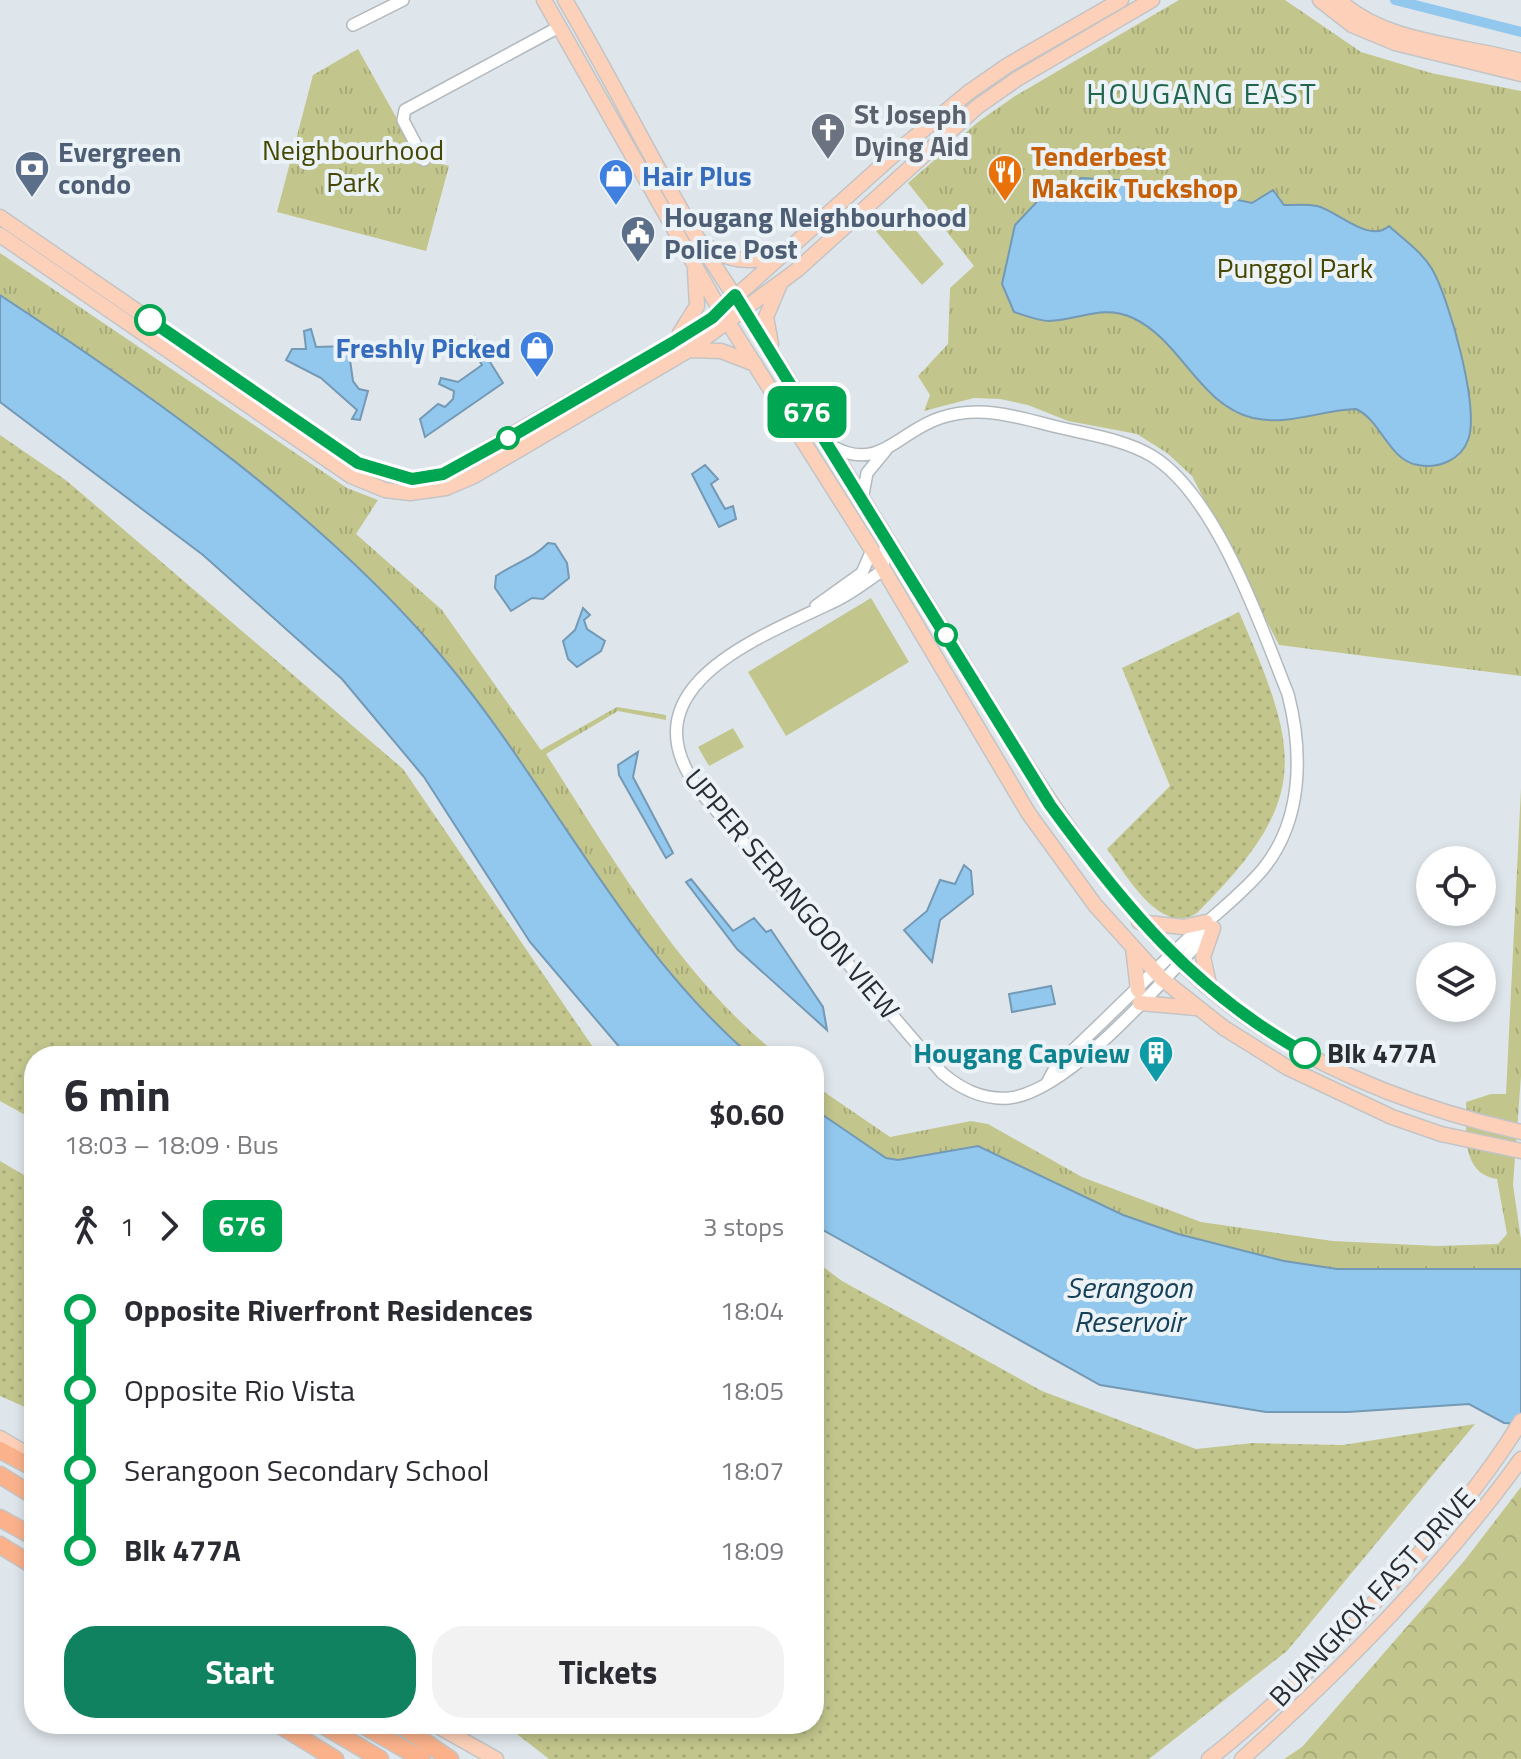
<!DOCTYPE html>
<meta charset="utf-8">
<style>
:root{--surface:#fff;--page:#f2f2f3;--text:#2b2b33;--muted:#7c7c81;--accent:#10825f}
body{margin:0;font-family:"Titillium Web",sans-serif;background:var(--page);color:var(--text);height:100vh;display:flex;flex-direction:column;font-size:30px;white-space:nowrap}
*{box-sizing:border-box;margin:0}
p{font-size:26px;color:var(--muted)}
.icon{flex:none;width:44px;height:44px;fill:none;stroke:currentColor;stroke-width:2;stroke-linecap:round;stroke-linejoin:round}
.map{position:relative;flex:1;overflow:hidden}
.side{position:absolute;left:24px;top:1046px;width:800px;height:688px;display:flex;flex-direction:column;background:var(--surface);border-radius:32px;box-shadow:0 4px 12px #0003}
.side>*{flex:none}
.badge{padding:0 16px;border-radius:12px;font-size:28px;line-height:52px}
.tools{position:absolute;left:1416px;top:846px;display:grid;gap:16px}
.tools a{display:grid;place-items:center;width:80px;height:80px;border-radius:50%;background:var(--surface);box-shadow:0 4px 12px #0003;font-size:40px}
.map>.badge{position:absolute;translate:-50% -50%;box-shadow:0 0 0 4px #fff}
.legs{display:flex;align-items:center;gap:12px;height:88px;padding:0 40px;font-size:26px}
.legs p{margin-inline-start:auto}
.headline{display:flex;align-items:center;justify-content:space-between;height:136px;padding:0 40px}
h1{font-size:44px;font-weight:700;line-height:60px}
.cta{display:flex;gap:16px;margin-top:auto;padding:16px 40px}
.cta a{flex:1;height:92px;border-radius:32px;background:var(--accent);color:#fff;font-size:32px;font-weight:700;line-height:92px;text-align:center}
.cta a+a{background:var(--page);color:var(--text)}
ul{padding:0 40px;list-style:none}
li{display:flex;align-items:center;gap:28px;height:80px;font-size:30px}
li i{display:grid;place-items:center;width:12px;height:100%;margin:0 10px;background:currentColor}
li i::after{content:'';width:20px;height:20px;margin:-10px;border:6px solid;border-radius:50%;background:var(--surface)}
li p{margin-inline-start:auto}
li:first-child i{background:linear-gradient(#0000 50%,currentColor 0)}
li:last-child i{background:linear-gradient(currentColor 50%,#0000 0)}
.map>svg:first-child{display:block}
.grass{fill:url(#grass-dots)}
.forest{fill:url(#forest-crowns)}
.park{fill:url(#park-tufts)}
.pitch{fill:#c2c68c}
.water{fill:#92c7ee;stroke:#7399b5;stroke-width:2}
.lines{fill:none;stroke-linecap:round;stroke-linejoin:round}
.canal{stroke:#92c7ee;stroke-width:10}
.minor-casing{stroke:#b2b9be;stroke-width:14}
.major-casing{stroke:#c3c4c5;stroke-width:17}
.highway-casing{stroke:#c3c4c5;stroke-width:19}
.minor{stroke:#fff;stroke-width:11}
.major{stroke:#fdd1b9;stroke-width:14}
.highway{stroke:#fbb28b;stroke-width:16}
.line-1-casing{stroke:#fff;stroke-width:18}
.line-1{stroke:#00a651;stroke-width:12}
.stop-1-dot{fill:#fff;stroke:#00a651;stroke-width:4}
.labels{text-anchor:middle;stroke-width:8;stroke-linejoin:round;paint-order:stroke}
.worship-label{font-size:28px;font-weight:bold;fill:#5b616d;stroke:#ecf3f8;text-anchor:start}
.park-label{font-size:28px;fill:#464700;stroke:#ecf3f8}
.service-label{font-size:28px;font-weight:bold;fill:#4e5e75;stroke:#ecf3f8;text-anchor:start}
.food-label{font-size:28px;font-weight:bold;fill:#c56008;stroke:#ecf3f8;text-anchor:start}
.shop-label{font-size:28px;font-weight:bold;fill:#366cbe;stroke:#ecf3f8;text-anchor:start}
.street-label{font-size:28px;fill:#2a2d2f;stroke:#ecf3f8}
.culture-label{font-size:28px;font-weight:bold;fill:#0d838f;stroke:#ecf3f8;text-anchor:end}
.stop-label{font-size:28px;font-weight:bold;fill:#2a2d2f;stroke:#ecf3f8;text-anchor:start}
.neighbourhood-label{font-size:30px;letter-spacing:2px;fill:#21664d;stroke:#ecf3f8}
.water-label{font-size:30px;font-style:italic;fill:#17405a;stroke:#ecf3f8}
</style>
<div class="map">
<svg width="1521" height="1759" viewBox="0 0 1521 1759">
<defs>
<pattern id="grass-dots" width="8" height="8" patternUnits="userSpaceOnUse" patternTransform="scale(2)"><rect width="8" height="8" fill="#c2c68c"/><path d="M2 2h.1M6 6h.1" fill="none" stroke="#a7aa79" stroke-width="1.8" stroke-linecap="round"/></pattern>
<pattern id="forest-crowns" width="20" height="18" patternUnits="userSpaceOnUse" patternTransform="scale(2)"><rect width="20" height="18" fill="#c2c68c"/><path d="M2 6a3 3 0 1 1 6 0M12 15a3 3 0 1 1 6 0" fill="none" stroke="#a7aa79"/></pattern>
<pattern id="park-tufts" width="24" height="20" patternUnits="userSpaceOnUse" patternTransform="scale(2)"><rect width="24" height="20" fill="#c2c68c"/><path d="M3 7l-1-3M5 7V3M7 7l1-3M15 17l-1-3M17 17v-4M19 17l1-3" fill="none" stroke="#a7aa79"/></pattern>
</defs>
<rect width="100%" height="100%" fill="#dfe6eb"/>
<!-- grass -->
<path class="grass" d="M 0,435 L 67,481 L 403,769 L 599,1056 L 34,1056 L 34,1120 L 0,1101 Z
M 1239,612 C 1300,753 1313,798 1197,913 C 1160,937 1126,874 1107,849 L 1170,786 L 1122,668 Z
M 0,1161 L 34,1181 L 34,1411 L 0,1396 Z
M 814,1260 L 842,1281 L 1042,1391 L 1196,1449 L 1253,1443 L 1343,1445 L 1475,1424 L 1287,1651 L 1149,1759 L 549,1759 L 504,1724 L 814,1724 Z"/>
<!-- forest -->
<path class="forest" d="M 1521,1487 L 1521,1759 L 1284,1759 L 1302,1747 L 1465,1560 Z"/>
<!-- park -->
<path class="park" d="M 1179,0 L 1285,0 L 1361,52 L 1431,73 L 1521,91 L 1521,676 L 1279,645 L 1192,476 L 1167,453 L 1137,434 L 1068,421 L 1028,405 L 1000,399 L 974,398 L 924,411 L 930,395 L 918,376 L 948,344 L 950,288 L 974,266 L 908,183 L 978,122 L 1015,96 Z
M 358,49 L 419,158 L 449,166 L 426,251 L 277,212 L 313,75 Z
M 0,253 L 347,488 L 378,500 L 356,534 L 442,610 L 541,750 L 617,707 L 666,715 L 666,720 L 618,711 L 546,754 C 615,861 678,974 779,1056 L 751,1056 C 623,946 551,787 444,659 C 327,518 152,396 0,294 Z
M 1521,788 L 1521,1076 L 1513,1185 L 1521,1239 L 1521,1269 L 1337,1269 L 1284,1261 L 1178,1234 L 1123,1215 L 978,1146 L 898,1160 L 886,1158 L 814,1109 L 814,1085 L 890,1137 L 971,1121 L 988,1124 L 1082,1177 L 1201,1222 L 1333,1241 L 1437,1246 L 1498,1244 L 1507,1234 L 1497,1179 C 1460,1173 1467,1132 1466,1102 L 1491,1094 L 1506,1094 Z"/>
<!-- pitch -->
<path class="pitch" d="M 899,210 L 944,264 L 922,285 L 876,231 Z
M 871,598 L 909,662 L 786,736 L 748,672 Z
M 733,728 L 744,747 L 709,766 L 698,747 Z"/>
<!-- water -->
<path class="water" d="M 1081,178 L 1152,182 L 1252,203 L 1273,190 L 1284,205 C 1294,205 1306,204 1317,206 C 1338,211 1369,244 1389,226 C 1403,239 1422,252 1432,269 C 1449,298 1480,408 1468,440 C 1461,460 1438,469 1418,465 C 1389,461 1381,420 1356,409 C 1321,410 1289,426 1253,418 C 1198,404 1182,341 1133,318 C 1103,304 1079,320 1049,321 C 1038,321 1024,315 1014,312 L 1002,284 L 1015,225 L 1048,190 L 1059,193 Z
M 0,295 C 152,395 327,518 444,659 C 551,787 623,946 751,1056 L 627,1056 L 530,942 L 424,777 L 342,679 L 203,555 L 0,402 Z
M 311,329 L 316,347 L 348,346 L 353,381 L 359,389 L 368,391 L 360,420 L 352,419 L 357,410 L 321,378 L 286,360 L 292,349 L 306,349 L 304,331 Z
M 474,336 L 503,383 L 425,437 L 420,419 L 438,404 L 445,407 L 453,399 L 454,391 L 439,384 L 441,378 L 458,382 L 482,365 L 466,339 Z
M 705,465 L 718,479 L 711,484 L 725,509 L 733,506 L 736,519 L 719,527 L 692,474 Z
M 548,543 L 555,544 L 567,563 L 569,578 L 543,599 L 532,598 L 511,611 L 495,588 L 496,576 C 513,564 534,558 548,543 Z
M 583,608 L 590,615 L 584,620 L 587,629 L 605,641 L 601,651 L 577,667 L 568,659 L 563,641 L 575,630 Z
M 638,752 L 633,777 L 673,853 L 666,858 L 619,775 L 618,765 Z
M 964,865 L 971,871 L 973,894 L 940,920 L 932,962 L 904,930 L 927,911 L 940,880 L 955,884 Z
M 691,879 L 733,931 L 754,918 L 766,932 L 771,930 L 823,1007 L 827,1030 L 737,949 L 686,882 Z
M 1051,986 L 1055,1004 L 1012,1012 L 1009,994 Z
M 814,1109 L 886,1158 L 898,1160 L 978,1146 L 1123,1215 L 1178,1234 L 1284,1261 L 1337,1269 L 1521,1269 L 1521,1424 L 1504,1423 L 1469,1404 L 1348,1412 L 1266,1412 L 1100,1385 L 814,1225 Z"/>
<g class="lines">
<!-- canal -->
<path class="canal" d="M 1395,0 L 1521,32"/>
<defs>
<path id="minor" d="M 353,25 L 403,0
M 424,160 L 403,120 L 405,110 L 559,27
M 832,446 C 879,473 899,431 940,418 C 979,405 1015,416 1053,426 C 1085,434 1124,439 1152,456 C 1216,495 1260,624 1288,694 C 1303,752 1303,820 1263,869 C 1237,900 1203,923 1174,952 C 1135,990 1096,1029 1056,1066 L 1047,1083
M 862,500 L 867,473 L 886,450
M 886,538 L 883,570 C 867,581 850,595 831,603 C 755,639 619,690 703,795 L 942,1073 C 961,1089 982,1100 1009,1098 C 1070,1092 1167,975 1210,931
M 816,606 L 862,573 L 872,550"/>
<path id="major" d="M 544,0 L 719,308 L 872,550 L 1029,814 L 1095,905 L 1162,979 L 1224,1028 L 1288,1068 L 1392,1117 L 1441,1134 L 1521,1151
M 565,0 C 608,73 646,149 688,222 C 713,267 744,308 771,352 C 827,440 881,530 937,620 C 1017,748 1089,882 1204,984 C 1294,1062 1406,1106 1521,1132
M 1320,0 L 1352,25 L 1395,43 L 1521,74
M 1339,0 C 1385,44 1462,44 1521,61
M 0,217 L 358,463 L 412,479 L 443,474 L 672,343 L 712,318 L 899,150 L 969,92 L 1008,65 L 1121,0
M 0,235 L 351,476 L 385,490 L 410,493 L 446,488 L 474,476 L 689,350 L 797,270 L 977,107 L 1017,79 L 1152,0
M 705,245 C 730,263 750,262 780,257
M 680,333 L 697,306 L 695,271
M 771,344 L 766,317 L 780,284
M 689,350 L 721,351 L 755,364
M 1139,922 L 1183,927 L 1206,922
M 1133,948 L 1138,990
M 1209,984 L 1203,957 L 1213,928
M 1140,1003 L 1196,1008
M 0,1438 L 34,1458
M 434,1724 L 496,1759
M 1209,1759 C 1273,1709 1331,1649 1387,1589 C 1436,1536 1484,1483 1521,1421
M 1242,1759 C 1343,1668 1441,1570 1521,1459"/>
<path id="highway" d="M 0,1450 L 34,1468
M 0,1475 L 34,1496
M 0,1518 L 34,1537
M 0,1545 L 34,1566
M 278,1724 L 335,1759
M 321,1724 L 380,1759
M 361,1724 L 422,1759
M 399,1724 L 450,1759"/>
</defs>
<!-- minor casing -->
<use href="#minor" class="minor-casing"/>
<!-- major casing -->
<use href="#major" class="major-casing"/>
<!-- highway casing -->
<use href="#highway" class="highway-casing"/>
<!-- minor -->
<use href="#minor" class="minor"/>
<!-- major -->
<use href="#major" class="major"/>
<!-- highway -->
<use href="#highway" class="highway"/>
</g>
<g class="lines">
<defs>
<path id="line-1" d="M 150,320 L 358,463 L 412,479 L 443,474 L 514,435 L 672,343 L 712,318 L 735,295 L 1050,805 C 1124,906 1193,991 1305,1053"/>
</defs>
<!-- line-1 casing -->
<use href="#line-1" class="line-1-casing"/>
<!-- line-1 -->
<use href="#line-1" class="line-1"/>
</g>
<!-- icons -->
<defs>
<symbol id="church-pin" viewBox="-11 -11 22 30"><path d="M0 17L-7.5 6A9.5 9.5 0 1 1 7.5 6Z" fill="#6b7280" stroke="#ecf3f8"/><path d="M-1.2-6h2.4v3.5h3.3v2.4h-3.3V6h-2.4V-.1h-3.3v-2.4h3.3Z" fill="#fff"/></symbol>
<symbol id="bank-pin" viewBox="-11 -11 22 30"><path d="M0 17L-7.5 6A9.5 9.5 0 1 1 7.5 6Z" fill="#5c6f8a" stroke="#ecf3f8"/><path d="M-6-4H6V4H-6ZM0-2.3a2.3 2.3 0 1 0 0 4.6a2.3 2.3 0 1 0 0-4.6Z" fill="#fff"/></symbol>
<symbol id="restaurant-pin" viewBox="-11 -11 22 30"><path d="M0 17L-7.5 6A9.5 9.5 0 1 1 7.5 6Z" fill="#e8710a" stroke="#ecf3f8"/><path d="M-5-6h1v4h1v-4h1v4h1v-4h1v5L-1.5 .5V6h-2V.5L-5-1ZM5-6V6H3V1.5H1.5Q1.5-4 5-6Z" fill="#fff"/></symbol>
<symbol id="shop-pin" viewBox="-11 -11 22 30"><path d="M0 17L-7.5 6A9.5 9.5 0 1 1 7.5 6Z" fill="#3f7fe0" stroke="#ecf3f8"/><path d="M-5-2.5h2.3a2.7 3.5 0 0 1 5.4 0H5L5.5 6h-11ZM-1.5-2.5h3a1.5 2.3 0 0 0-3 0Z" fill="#fff"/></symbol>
<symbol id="civic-pin" viewBox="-11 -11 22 30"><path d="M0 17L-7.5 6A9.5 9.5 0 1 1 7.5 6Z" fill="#5c6f8a" stroke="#ecf3f8"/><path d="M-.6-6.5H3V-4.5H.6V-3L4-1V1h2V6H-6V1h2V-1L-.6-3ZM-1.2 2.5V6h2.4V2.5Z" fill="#fff"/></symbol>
<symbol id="building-pin" viewBox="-11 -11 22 30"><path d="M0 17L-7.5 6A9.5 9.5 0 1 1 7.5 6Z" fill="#0f9aa8" stroke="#ecf3f8"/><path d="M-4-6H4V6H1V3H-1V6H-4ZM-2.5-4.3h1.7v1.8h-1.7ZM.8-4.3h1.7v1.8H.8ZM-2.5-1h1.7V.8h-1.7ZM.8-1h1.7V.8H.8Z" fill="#fff"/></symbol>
</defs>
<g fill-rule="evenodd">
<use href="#church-pin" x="808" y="110" width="40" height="54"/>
<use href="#bank-pin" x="12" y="148" width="40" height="54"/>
<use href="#restaurant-pin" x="985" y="152" width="40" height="54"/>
<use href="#shop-pin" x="596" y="156" width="40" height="54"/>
<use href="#civic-pin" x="618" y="213" width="40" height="54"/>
<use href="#shop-pin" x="517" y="328" width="40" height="54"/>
<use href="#building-pin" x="1136" y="1033" width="40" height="54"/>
</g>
<!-- markers -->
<g class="stop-1-dot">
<circle cx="150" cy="320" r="14"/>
<circle cx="508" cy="438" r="10"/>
<circle cx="946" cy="635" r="10"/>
<circle cx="1305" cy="1053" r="14"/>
</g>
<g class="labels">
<!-- worship labels -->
<g class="worship-label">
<text x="854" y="124">St Joseph<tspan x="854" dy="32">Dying Aid</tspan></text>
</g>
<!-- park labels -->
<g class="park-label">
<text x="353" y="160">Neighbourhood<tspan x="353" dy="32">Park</tspan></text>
<text x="1295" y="278">Punggol Park</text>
</g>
<!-- service labels -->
<g class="service-label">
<text x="58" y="162">Evergreen<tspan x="58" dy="32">condo</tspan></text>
<text x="664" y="227">Hougang Neighbourhood<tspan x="664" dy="32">Police Post</tspan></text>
</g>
<!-- food labels -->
<g class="food-label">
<text x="1031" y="166">Tenderbest<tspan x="1031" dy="32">Makcik Tuckshop</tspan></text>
</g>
<!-- shop labels -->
<g class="shop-label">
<text x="642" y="186">Hair Plus</text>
<text x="511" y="358" text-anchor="end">Freshly Picked</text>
</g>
<!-- street labels -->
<g class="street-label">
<text transform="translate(792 894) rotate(50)" y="10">UPPER SERANGOON VIEW</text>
<text transform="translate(1372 1597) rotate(-47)" y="10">BUANGKOK EAST DRIVE</text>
</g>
<!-- culture labels -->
<g class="culture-label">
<text x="1130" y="1063">Hougang Capview</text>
</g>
<!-- stop labels -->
<g class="stop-label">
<text x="1327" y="1063">Blk 477A</text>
</g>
<!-- neighbourhood labels -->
<g class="neighbourhood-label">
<text x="1202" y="104">HOUGANG EAST</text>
</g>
<!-- water labels -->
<g class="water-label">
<text x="1129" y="1298">Serangoon<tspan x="1129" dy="34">Reservoir</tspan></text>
</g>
</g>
</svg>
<div class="tools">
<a><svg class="icon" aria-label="locate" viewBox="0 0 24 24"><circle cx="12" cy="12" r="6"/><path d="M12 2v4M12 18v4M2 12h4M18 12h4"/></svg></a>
<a><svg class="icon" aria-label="layers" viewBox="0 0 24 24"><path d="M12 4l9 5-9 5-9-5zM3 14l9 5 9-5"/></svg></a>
</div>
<b class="badge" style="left:807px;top:412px;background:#00a651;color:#fff">676</b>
<section class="side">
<div class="headline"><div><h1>6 min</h1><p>18:03 – 18:09 · Bus</p></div><b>$0.60</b></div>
<div class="legs"><svg class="icon" aria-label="walk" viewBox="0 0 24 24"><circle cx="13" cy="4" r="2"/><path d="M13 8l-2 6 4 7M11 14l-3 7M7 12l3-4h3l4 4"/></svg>1<svg class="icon" aria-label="forward" viewBox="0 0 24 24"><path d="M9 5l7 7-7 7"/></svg><b class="badge" style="background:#00a651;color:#fff">676</b><p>3 stops</p></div>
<ul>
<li><i style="color:#00a651"></i><b>Opposite Riverfront Residences</b><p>18:04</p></li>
<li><i style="color:#00a651"></i><span>Opposite Rio Vista</span><p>18:05</p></li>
<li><i style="color:#00a651"></i><span>Serangoon Secondary School</span><p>18:07</p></li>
<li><i style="color:#00a651"></i><b>Blk 477A</b><p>18:09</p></li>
</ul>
<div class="cta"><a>Start</a><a>Tickets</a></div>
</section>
</div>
